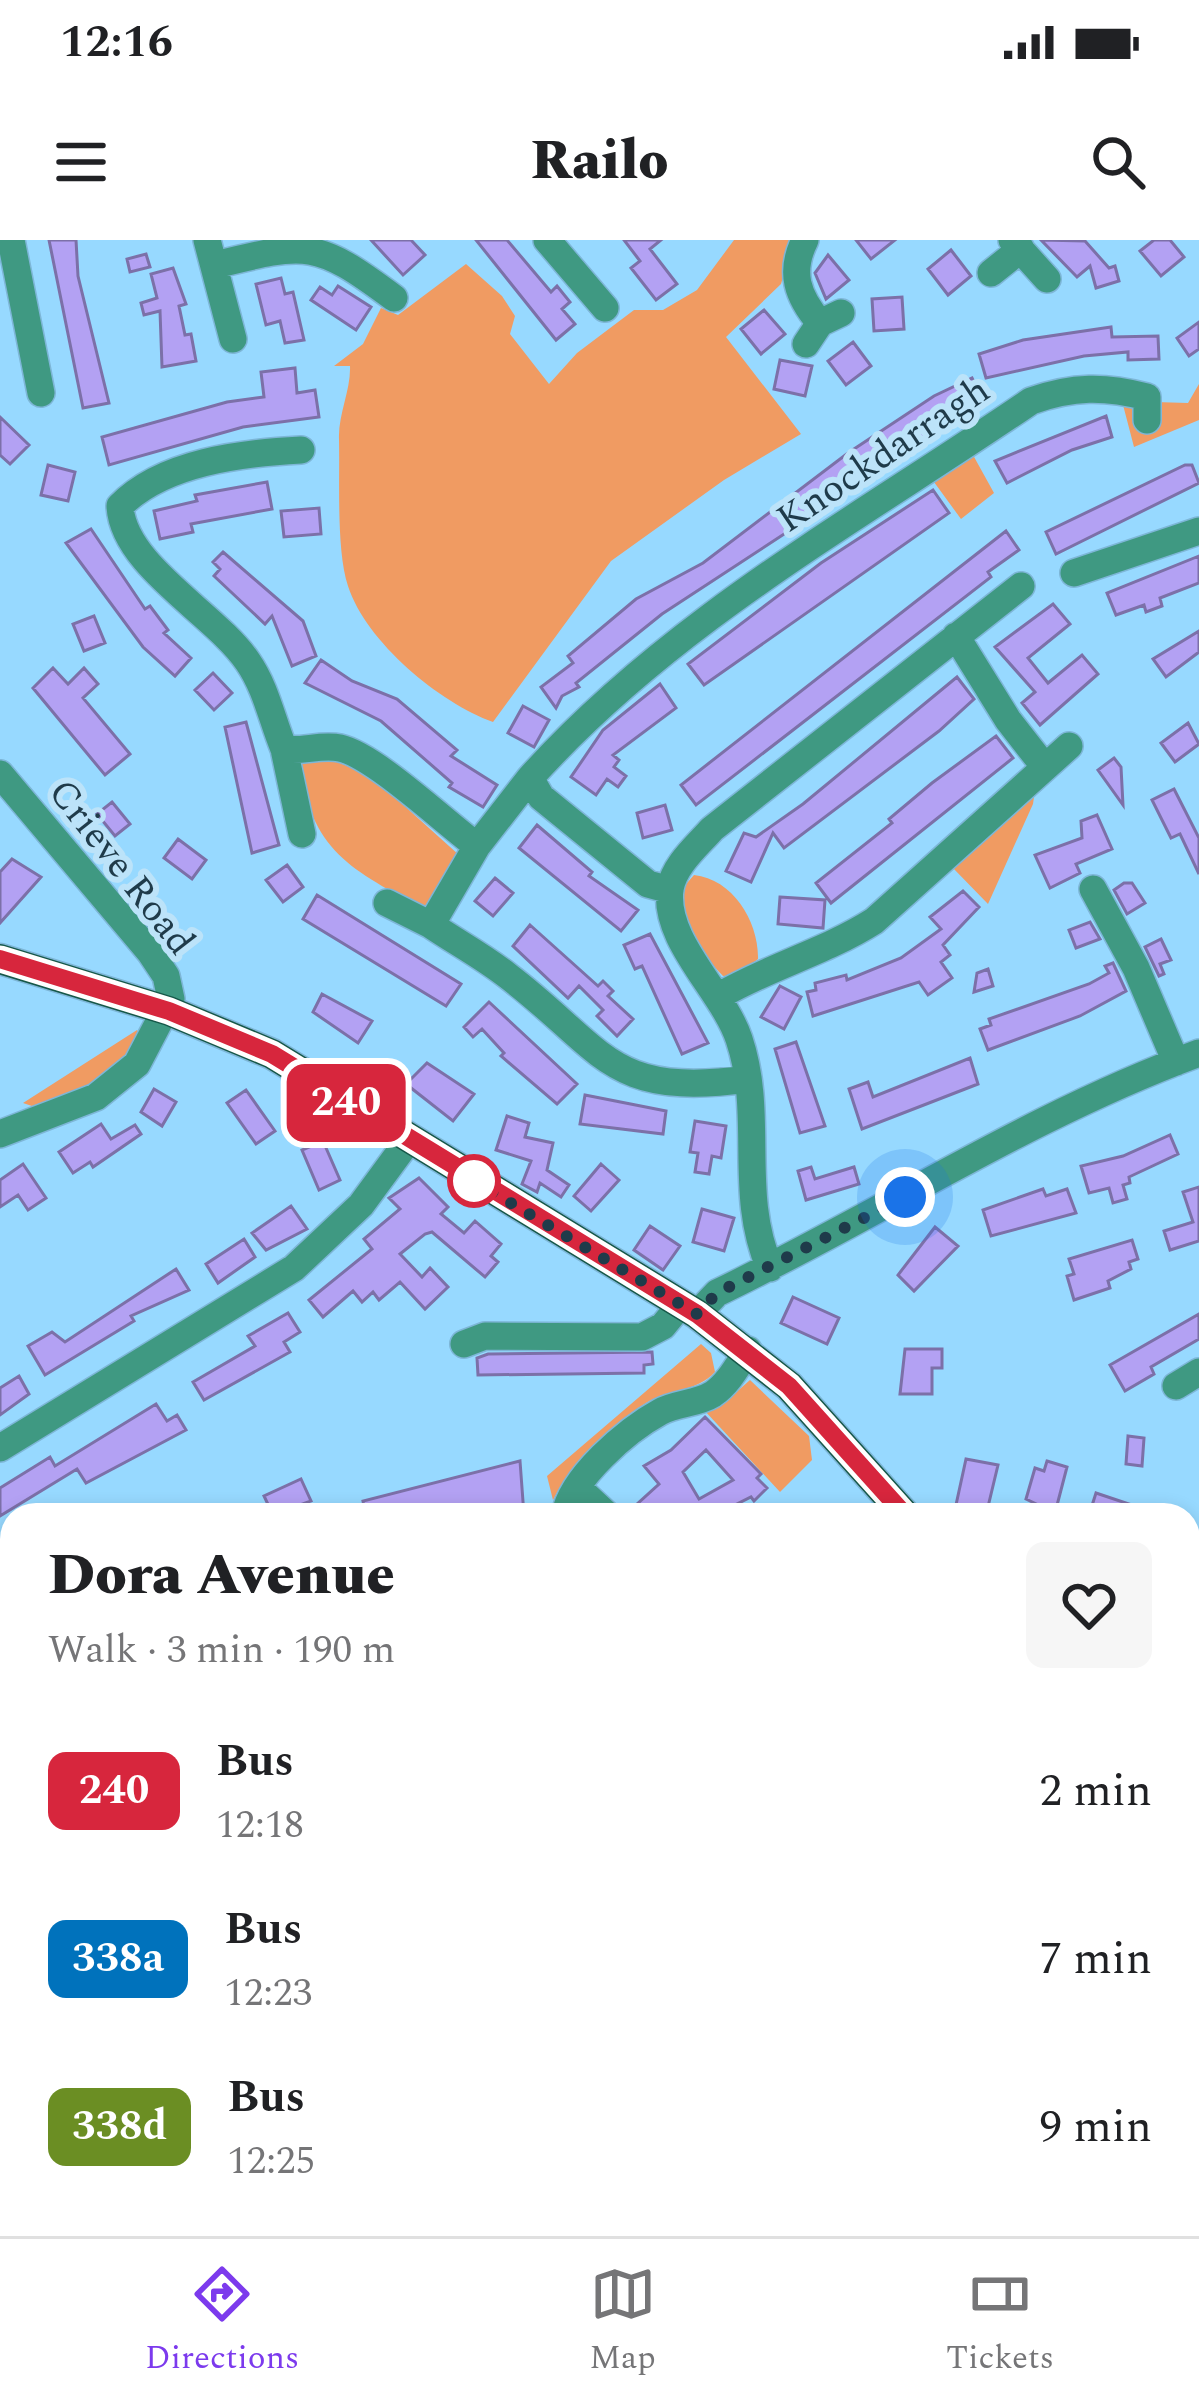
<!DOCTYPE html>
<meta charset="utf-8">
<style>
:root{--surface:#fff;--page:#f6f6f6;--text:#202124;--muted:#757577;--line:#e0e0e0;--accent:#7c3aed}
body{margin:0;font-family:Spectral,serif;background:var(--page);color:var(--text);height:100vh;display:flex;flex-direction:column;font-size:45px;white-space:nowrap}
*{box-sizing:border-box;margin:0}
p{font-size:39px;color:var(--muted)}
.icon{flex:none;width:66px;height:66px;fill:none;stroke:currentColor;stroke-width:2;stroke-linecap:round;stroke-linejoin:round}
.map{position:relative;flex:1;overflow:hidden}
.panel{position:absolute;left:0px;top:1263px;width:1200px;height:735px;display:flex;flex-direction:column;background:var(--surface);border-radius:36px 36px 0 0;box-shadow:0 6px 18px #0003}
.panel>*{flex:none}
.badge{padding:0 24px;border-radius:18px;font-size:42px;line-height:78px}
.you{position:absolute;width:60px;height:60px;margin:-30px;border:9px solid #fff;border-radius:50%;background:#1a73e8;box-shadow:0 0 0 18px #1a73e833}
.map>.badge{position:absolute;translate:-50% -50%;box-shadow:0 0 0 6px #fff}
.round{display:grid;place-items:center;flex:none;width:126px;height:126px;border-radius:18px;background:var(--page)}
.headline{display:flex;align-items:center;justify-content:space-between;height:204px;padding:0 48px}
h1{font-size:57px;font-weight:800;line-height:90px}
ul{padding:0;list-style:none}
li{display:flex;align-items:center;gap:36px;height:168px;padding:0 48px}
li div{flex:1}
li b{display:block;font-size:45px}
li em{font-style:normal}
li .badge{min-width:132px;font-weight:700;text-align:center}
.status{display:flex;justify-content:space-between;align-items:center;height:84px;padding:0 60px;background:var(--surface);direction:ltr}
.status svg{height:33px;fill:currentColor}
header{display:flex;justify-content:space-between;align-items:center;height:156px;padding:0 48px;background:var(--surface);font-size:54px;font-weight:800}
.menu{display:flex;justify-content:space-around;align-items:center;height:168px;border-top:3px solid var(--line);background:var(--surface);font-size:33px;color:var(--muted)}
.menu a{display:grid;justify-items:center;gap:6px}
.menu .on{color:var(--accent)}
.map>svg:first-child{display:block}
.green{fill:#f09b62}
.building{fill:#b3a1f3;stroke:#7c70a8;stroke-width:3;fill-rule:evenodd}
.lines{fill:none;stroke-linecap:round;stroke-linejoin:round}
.minor-casing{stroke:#7db6d7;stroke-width:30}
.major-casing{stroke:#7db6d7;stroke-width:33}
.minor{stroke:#3f9982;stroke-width:27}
.major{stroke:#165849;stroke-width:30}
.line-casing{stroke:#fff;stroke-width:27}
.line{stroke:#d7263d;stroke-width:18}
.walk{stroke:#1f3b4a;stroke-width:12;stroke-dasharray:0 21.6}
.stop-dot{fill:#fff;stroke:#d7263d;stroke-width:6}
.labels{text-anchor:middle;stroke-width:12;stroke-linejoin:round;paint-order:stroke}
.street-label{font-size:39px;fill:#1f3b4a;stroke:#bce3f9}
</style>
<div class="status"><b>12:16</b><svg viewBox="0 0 49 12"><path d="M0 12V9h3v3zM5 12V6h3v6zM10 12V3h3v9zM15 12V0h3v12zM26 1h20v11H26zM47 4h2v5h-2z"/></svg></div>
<header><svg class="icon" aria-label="menu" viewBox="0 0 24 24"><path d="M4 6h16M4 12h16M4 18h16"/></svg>Railo<svg class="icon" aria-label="search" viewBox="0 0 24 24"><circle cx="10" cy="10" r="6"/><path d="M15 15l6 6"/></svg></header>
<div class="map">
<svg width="1199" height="1996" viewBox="0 0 1199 1996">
<rect width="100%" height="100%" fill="#97d9ff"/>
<!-- green -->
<path class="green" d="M 734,0 L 794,0 L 781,44 L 726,97 L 801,194 L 724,240 L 611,321 L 493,482 C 440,463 366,402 348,346 C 336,310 340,239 339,199 C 338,174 351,150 350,126 L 334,126 L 363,104 L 381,68 L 398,75 L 466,24 L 502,56 L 515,76 L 510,94 L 549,144 L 577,113 L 634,70 L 663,70 L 697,50 Z
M 1199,144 L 1199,180 L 1134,207 L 1122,161 L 1188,163 Z
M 973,215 L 994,253 L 961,279 L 934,242 Z
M 332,520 L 370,535 L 459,615 L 426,670 C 352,630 309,611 300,521 Z
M 1034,557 L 1033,564 L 988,664 L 953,628 Z
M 694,635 C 733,639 759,682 758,719 L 738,735 L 723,736 C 697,709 687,687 681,650 Z
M 137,790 L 140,794 C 114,841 81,850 32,866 L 23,863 Z
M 701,1104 L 711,1113 L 715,1132 C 697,1152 668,1149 646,1163 C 611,1184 571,1224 553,1260 L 547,1236 Z
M 750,1140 L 809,1196 L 812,1220 L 780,1252 L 704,1170 L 723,1164 Z
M 12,1689 L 12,1975 L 10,1976 L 0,1970 L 0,1694 Z"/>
<!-- building -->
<path class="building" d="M 49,0 L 76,0 L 78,36 L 109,163 L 83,168 Z
M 371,0 L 411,0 L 425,15 L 403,35 Z
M 476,0 L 507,0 L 551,52 L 557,46 L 570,62 L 562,69 L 575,84 L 556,100 Z
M 624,0 L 661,0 L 650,9 L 677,44 L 656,60 L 631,28 L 640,21 Z
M 856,0 L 895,0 L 871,19 Z
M 1041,0 L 1085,1 L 1109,28 L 1115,26 L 1119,41 L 1096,48 L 1090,26 L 1077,37 Z
M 1154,0 L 1170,0 L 1184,17 L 1161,36 L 1140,11 Z
M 951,10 L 971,36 L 948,55 L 928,29 Z
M 146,14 L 150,27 L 130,32 L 127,19 Z
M 828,15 L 849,40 L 826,59 L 815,33 Z
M 173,28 L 186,64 L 179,66 L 185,95 L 191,94 L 196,121 L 162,127 L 160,71 L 144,75 L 141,63 L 157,58 L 151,34 Z
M 281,38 L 285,54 L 293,52 L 304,100 L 285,103 L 280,81 L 266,85 L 256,44 Z
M 338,46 L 371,67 L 356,90 L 311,60 L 320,47 L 332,55 Z
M 902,57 L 904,89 L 874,91 L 872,59 Z
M 764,70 L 785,94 L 761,114 L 741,89 Z
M 1199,82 L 1199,109 L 1189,116 L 1177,98 Z
M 1111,87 L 1112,97 L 1158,96 L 1159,119 L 1128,120 L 1128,112 L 1084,116 L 986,138 L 979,114 L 1023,100 Z
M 853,102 L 871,126 L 846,145 L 828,121 Z
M 780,120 L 812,126 L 805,156 L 774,149 Z
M 295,128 L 297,153 L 315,150 L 319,177 L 243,187 L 109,225 L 102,197 L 227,162 L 264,157 L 261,132 Z
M 972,138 L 983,160 L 939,181 L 944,187 L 917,207 L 662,374 L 576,443 L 579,447 L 562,456 L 556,468 L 541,447 L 573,423 L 568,416 L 636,359 L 703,323 L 848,213 L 934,156 Z
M 1106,176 L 1112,197 L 1072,210 L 1007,243 L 995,221 Z
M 0,177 L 29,205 L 10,224 L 0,215 Z
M 48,225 L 75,232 L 68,261 L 41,255 Z
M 1185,225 L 1192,225 L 1199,243 L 1056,314 L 1046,292 Z
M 267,242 L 272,269 L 191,284 L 193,292 L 160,299 L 154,271 L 197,261 L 195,255 Z
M 933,250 L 949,273 L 704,445 L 688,424 L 821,323 Z
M 319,268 L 321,294 L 284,297 L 281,271 Z
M 91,289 L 145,369 L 150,366 L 168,390 L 164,393 L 191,418 L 175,436 L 143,407 L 66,303 Z
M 1006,291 L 1019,310 L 988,332 L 991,337 L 696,565 L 681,545 Z
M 223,312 L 303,381 L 316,416 L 292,426 L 272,376 L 265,384 L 214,336 L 220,329 L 213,322 Z
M 1199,316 L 1199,343 L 1160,358 L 1162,366 L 1146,372 L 1144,365 L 1116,375 L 1107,353 Z
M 1053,364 L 1070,384 L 1028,418 L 1048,443 L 1082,415 L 1098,434 L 1040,485 L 1022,463 L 1035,452 L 995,407 Z
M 94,376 L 105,403 L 84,411 L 73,384 Z
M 1199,391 L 1199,412 L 1166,437 L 1153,419 Z
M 321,420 L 352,441 L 397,459 L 457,510 L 451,516 L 497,545 L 483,567 L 449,547 L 452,543 L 381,481 L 305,443 Z
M 53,428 L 68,444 L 84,428 L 98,444 L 83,458 L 130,514 L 105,535 L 33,448 Z
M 213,433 L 232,453 L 214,470 L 195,450 Z
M 957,437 L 974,459 L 939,491 L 784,608 L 773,593 L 751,642 L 726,631 L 744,593 L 756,597 L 803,564 Z
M 660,444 L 676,468 L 613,515 L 619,520 L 614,527 L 626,536 L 618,547 L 607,539 L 596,555 L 571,537 L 603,490 Z
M 523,466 L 549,480 L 534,507 L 508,493 Z
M 246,482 L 279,605 L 252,613 L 225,487 Z
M 1188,483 L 1199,504 L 1175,522 L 1161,503 Z
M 996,496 L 1013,518 L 831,663 L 816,643 L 892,583 L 889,579 L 932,543 Z
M 1114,518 L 1121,527 L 1123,565 L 1098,530 Z
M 1174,549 L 1199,598 L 1199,634 L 1180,594 L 1171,598 L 1152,560 Z
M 112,562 L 130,584 L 115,596 L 97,574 Z
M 665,565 L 672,590 L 643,598 L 637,573 Z
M 1097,575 L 1112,609 L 1076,624 L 1080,633 L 1050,648 L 1035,615 L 1082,598 L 1081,581 Z
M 537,585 L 592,632 L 589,636 L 638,670 L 621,691 L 519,608 Z
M 178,599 L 206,620 L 192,639 L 164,618 Z
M 12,619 L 41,637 L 0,683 L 0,632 Z
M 287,625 L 303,647 L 283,662 L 266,640 Z
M 495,638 L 513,653 L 493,676 L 475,661 Z
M 1124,643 L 1132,643 L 1145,663 L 1127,674 L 1114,650 Z
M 963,651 L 979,667 L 943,705 L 950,715 L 941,722 L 952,738 L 928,755 L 919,742 L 813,776 L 807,752 L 816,750 L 815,743 L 846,735 L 847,740 L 901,718 L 941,689 L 930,677 Z
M 317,655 L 461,744 L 446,766 L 303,679 Z
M 780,657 L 825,660 L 823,688 L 778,684 Z
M 1090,682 L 1100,699 L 1076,708 L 1069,690 Z
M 530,685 L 598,746 L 603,741 L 613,751 L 608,756 L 633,779 L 617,796 L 597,776 L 603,770 L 579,746 L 568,758 L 513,706 Z
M 650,694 L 708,803 L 682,814 L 642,726 L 635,729 L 624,705 Z
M 1161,699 L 1171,720 L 1160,724 L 1164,734 L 1159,736 L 1145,707 Z
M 1113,723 L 1126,751 L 1080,776 L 988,810 L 980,789 L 991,785 L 989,779 L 1089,744 L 1109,733 L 1105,726 Z
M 988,729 L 993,746 L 974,752 L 977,733 Z
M 780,746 L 801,757 L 784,789 L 761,777 Z
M 322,754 L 372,781 L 358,803 L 313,772 Z
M 489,762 L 577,844 L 557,864 L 501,816 L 504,813 L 482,789 L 473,797 L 464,787 Z
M 796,802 L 825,886 L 800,893 L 775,809 Z
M 970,818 L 978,844 L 862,889 L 849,849 L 868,842 L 873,857 Z
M 427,823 L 474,854 L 453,881 L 406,844 Z
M 154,849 L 176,862 L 162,886 L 141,872 Z
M 246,850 L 275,891 L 256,904 L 227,863 Z
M 585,855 L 666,871 L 663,894 L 580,884 Z
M 507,876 L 529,883 L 525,897 L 553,903 L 547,930 L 569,945 L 561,957 L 540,943 L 537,952 L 522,944 L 531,921 L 496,910 Z
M 695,881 L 726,886 L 721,918 L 712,916 L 709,934 L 695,932 L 698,913 L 690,912 Z
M 101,884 L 111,899 L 135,885 L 141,894 L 93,927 L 90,922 L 73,933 L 59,912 Z
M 1170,895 L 1178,914 L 1129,937 L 1130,943 L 1123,945 L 1127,959 L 1113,963 L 1109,948 L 1089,953 L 1081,926 L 1123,916 Z
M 323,901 L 340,940 L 319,950 L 302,910 Z
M 23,924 L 46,958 L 28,970 L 18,955 L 0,967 L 0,940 Z
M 601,924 L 619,940 L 591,971 L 574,956 Z
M 811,927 L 815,939 L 854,927 L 859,944 L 806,960 L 798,931 Z
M 419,938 L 448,967 L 441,974 L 464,993 L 475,981 L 501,1004 L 491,1016 L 498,1022 L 485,1037 L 432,992 L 425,994 L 400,1014 L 422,1037 L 430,1028 L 448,1047 L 425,1069 L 400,1042 L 379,1060 L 373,1052 L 362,1062 L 353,1051 L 323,1077 L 309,1060 L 372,1009 L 364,999 L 400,969 L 389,958 Z
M 1199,947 L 1199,1001 L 1170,1010 L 1164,991 L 1193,982 L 1183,952 Z
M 1043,949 L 1046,956 L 1067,949 L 1076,973 L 991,996 L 983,970 Z
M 291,966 L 307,989 L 266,1010 L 252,993 Z
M 702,969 L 734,978 L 724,1011 L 693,1002 Z
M 650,986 L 680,1006 L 663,1030 L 634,1010 Z
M 935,987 L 958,1006 L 914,1051 L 898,1035 Z
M 244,999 L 255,1017 L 218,1043 L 206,1024 Z
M 1132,1000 L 1138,1019 L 1129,1022 L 1131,1029 L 1108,1041 L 1110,1048 L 1074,1060 L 1067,1036 L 1074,1034 L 1069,1019 Z
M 176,1029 L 189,1050 L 131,1076 L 134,1081 L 45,1135 L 28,1106 L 52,1092 L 65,1102 Z
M 793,1057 L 839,1078 L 827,1104 L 781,1083 Z
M 288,1073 L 300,1092 L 284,1102 L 290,1112 L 204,1160 L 193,1142 L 255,1106 L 248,1096 Z
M 1199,1074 L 1199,1099 L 1151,1127 L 1154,1134 L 1125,1151 L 1110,1125 Z
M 905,1109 L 942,1109 L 942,1128 L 932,1128 L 932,1154 L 900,1154 Z
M 652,1112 L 653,1124 L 644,1125 L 644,1133 L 478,1135 L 477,1118 L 488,1114 Z
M 19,1136 L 29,1154 L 0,1175 L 0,1148 Z
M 156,1164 L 167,1181 L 177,1175 L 186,1190 L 86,1243 L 77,1229 L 0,1276 L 0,1248 L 50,1217 L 55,1226 Z
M 705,1177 L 761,1234 L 757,1238 L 767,1248 L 754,1261 L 751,1257 L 715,1275 L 625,1275 L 659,1244 L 644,1226 L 671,1210 ZM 706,1210 L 733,1240 L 699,1259 L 683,1232 Z
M 1128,1196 L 1144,1198 L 1142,1226 L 1126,1224 Z
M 966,1219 L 998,1225 L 986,1275 L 954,1274 Z
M 520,1221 L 524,1275 L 366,1275 L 363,1261 Z
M 1047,1221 L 1067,1227 L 1055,1273 L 1026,1259 L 1035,1228 L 1044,1231 Z
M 301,1239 L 311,1261 L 273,1275 L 264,1256 Z
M 1096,1253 L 1153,1272 L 1153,1275 L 1089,1275 Z"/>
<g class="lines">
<defs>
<path id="minor" d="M 11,0 L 41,153
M 207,0 L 233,99
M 547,0 L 605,68
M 805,0 C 789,32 797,56 820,83
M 1012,0 L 1047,39
M 215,25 C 308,2 316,0 394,58
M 991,33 L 1021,9
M 806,104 L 820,83 L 841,73
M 301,210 C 242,213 163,222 120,266 C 123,326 216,374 248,422 C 266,448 272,480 284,509 C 302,512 321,504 340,508 C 375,516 443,581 477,606
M 1074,333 L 1199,291
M 956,396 L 1008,480 L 1044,526
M 284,509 L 302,594
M 0,534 L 150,712 L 166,736 L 171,759 L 137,824 L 96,857 L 0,894
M 530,538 L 477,606 L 431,685 C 456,702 484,717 508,736 C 605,810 608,858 748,839
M 1093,649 L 1136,728 L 1176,822
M 670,650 L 648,644 L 541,557 L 530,538 C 672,380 857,280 1031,161 C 1073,146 1105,146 1147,157 L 1147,180
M 387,663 L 431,685
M 721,755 C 771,726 825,712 874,681 L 1069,506
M 770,1028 C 737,953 765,876 739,799 C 723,751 663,701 670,649 C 674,625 697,606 712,589 L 1021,346
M 697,1074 L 717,1053 C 879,975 1030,875 1199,813
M 464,1104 L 485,1096 L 642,1097 L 663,1086 L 681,1064
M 1176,1146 L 1199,1132
M 0,1208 L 294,1028 L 361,965 L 408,901
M 578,1248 L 607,1275
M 565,1275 C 571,1238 627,1190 660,1172 C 676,1163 697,1164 713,1154 C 729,1143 738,1125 748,1110
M 0,1367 L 12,1384
M 1188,1367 L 1199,1367
M 0,1487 L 12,1515
M 0,1604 L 12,1599
M 1188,1935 L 1199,1937
M 20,1986 L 30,1996
M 305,1986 L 309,1996
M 527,1986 L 527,1996
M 718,1986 L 720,1996
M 838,1996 L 840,1986"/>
<path id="major" d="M 0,719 L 169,771 L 272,814 L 697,1074 L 789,1146 L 905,1275
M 1188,1593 L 1199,1593"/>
</defs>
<!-- minor casing -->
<use href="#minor" class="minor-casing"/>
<!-- major casing -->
<use href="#major" class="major-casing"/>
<!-- minor -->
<use href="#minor" class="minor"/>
<!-- major -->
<use href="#major" class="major"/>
</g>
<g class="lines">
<defs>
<path id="line" d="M 0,719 L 169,771 L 272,814 L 697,1074 L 789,1146 L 905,1275"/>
</defs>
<!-- line casing -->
<use href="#line" class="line-casing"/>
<!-- line -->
<use href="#line" class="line"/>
<!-- walk -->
<path class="walk" d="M 474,941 L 697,1074 L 717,1053 L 905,957"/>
</g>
<!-- markers -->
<circle class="stop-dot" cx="474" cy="941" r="24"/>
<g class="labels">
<!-- street labels -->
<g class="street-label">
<text transform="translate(882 213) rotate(-34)" y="14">Knockdarragh</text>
<text transform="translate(123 626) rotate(52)" y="14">Crieve Road</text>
</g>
</g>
</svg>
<div class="you" style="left:905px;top:957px"></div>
<b class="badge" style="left:346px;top:863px;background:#d7263d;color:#fff">240</b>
<section class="panel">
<div class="headline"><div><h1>Dora Avenue</h1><p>Walk · 3 min · 190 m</p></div><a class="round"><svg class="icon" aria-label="heart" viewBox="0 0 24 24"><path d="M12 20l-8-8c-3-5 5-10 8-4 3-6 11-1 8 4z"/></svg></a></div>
<ul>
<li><span class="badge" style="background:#d7263d;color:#fff">240</span><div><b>Bus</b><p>12:18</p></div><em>2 min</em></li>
<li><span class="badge" style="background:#0072bc;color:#fff">338a</span><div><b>Bus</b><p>12:23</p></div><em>7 min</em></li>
<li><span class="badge" style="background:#6b8e23;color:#fff">338d</span><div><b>Bus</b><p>12:25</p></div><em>9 min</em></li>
</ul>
</section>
</div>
<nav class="menu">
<a class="on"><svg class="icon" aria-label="directions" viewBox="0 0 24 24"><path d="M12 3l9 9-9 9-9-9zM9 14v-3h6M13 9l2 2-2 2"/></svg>Directions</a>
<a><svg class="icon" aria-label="map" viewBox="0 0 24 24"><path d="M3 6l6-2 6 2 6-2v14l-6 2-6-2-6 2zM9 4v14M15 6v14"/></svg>Map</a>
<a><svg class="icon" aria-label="tickets" viewBox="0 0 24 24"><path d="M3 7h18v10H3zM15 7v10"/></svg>Tickets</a>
</nav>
